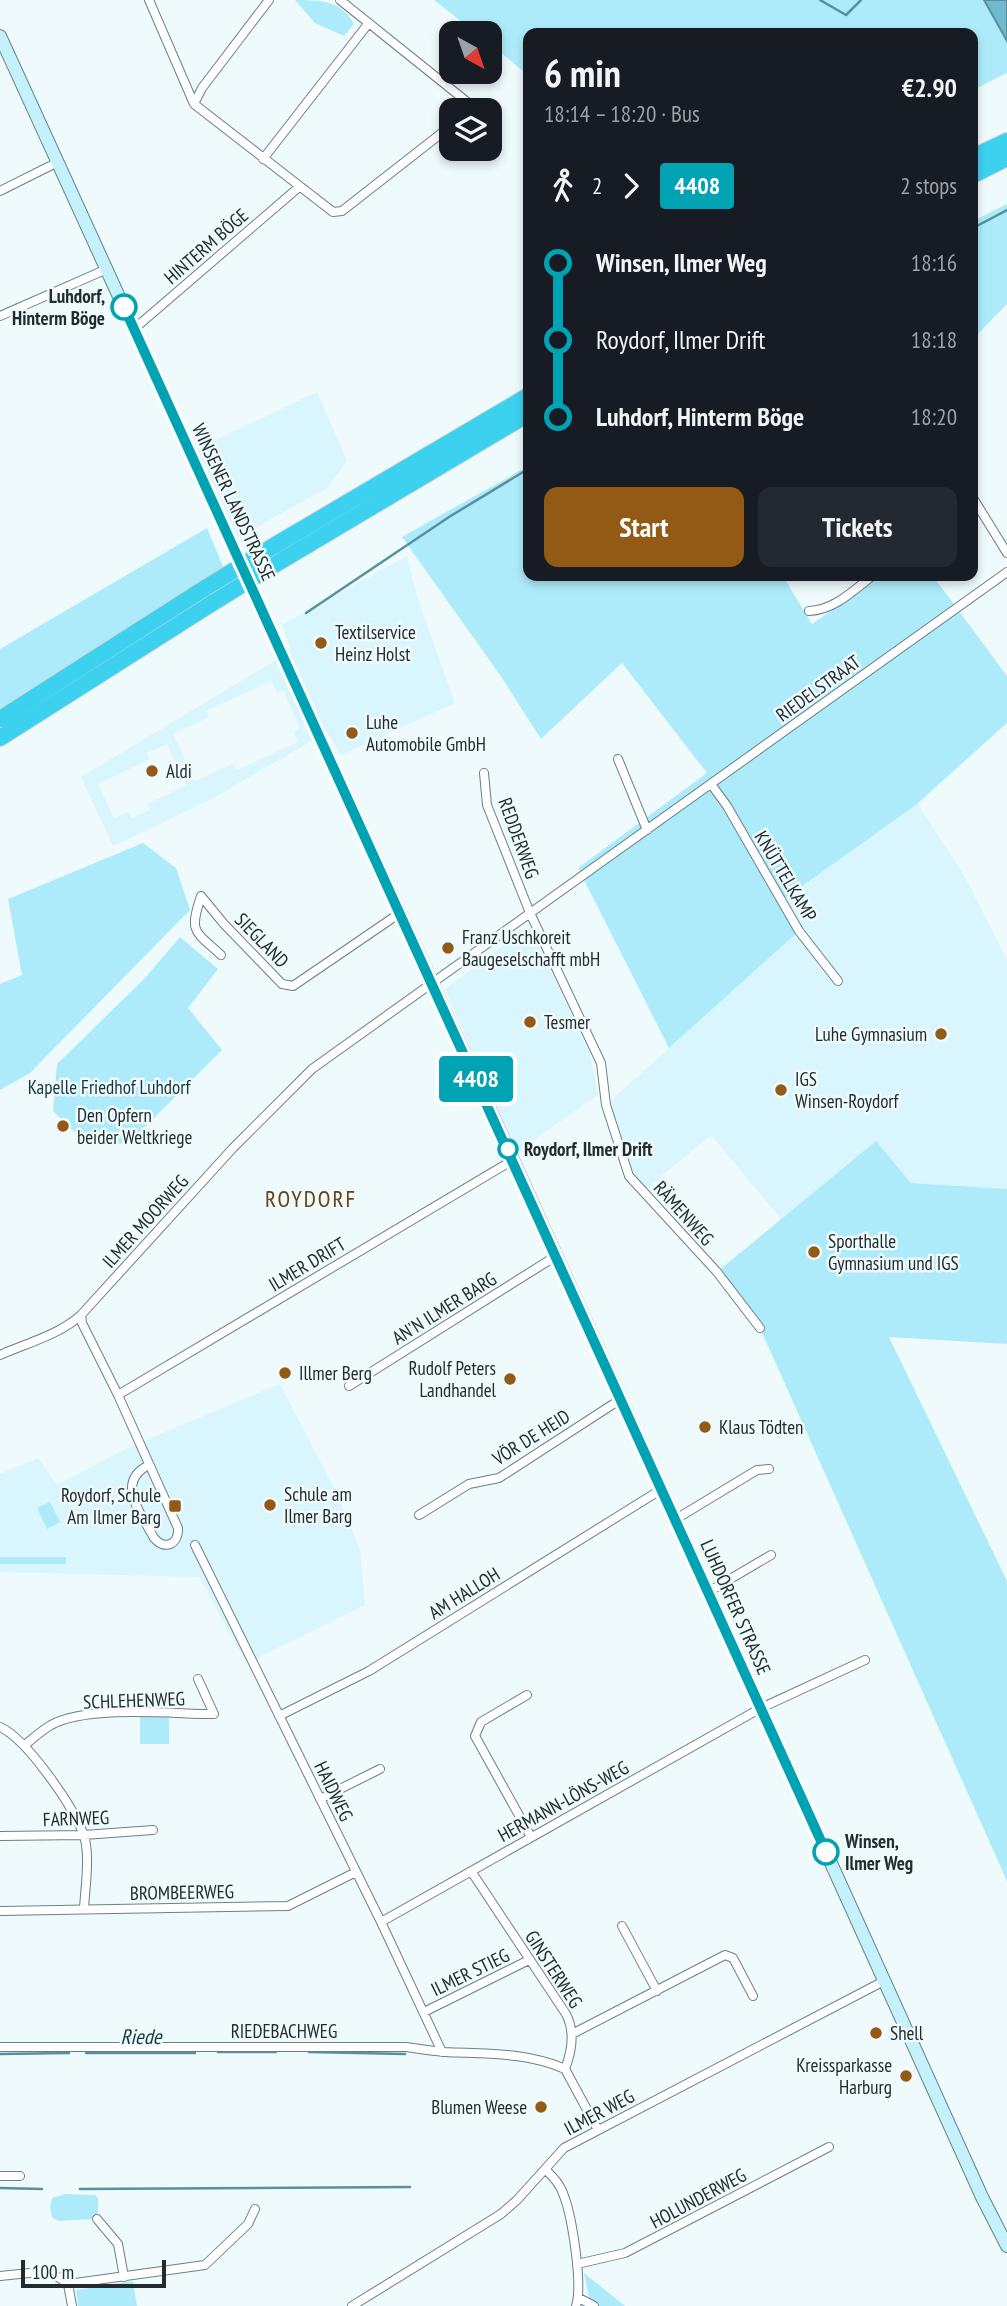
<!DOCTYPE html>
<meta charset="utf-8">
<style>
:root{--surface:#171b24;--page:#242831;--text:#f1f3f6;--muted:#9ea1a6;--accent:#925a14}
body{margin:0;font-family:"PT Sans Narrow",sans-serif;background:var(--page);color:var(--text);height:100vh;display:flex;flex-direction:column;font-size:26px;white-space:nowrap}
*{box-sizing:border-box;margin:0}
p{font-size:23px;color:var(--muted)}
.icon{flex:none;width:38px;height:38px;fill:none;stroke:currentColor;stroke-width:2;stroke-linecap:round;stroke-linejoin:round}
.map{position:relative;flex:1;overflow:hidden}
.sheet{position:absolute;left:523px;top:28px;width:455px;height:553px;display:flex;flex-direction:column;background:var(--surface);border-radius:14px;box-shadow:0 4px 10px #0003}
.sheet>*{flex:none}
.badge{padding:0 14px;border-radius:5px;font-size:24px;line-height:46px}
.needle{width:46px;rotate:140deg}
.tools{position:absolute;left:439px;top:21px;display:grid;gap:14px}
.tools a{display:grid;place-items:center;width:63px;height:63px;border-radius:14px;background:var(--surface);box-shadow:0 4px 10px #0003;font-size:35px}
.scale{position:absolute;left:21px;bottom:18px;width:145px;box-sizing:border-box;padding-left:7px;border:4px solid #222c2f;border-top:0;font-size:19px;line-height:24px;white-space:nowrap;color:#222c2f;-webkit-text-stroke:5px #effafd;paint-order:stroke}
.map>.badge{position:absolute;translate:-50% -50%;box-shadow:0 0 0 4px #fff}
.legs{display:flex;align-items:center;gap:10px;height:77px;padding:0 21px;font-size:23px}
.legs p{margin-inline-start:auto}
.summary{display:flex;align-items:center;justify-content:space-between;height:119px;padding:0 21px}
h1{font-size:38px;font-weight:600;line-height:52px}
.cta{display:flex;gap:14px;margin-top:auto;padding:14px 21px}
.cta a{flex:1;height:80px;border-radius:14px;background:var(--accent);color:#fff;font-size:28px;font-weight:600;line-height:80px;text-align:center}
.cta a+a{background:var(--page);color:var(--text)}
ul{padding:0 21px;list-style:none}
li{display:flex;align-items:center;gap:24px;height:77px;font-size:26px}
li i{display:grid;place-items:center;width:10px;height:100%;margin:0 9px;background:currentColor}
li i::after{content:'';width:18px;height:18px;margin:-9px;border:5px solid;border-radius:50%;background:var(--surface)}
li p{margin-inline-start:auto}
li:first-child i{background:linear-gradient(#0000 50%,currentColor 0)}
li:last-child i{background:linear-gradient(currentColor 50%,#0000 0)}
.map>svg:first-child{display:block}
.built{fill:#d9f6fe;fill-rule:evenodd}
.green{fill:#adebfb}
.water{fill:#6fbbcd;stroke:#58909e;stroke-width:2}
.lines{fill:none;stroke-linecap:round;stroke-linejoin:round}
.stream{stroke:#58909e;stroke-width:2.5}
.street-casing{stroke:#688188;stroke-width:10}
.secondary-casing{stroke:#688188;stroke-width:14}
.highway-casing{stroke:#d3d5d5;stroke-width:18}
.street{stroke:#fff;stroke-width:8}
.secondary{stroke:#c5f1fa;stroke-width:12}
.highway{stroke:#3dd1f0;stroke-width:16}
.highway-bridge-casing{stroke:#d3d5d5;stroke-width:18;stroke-linecap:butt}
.highway-bridge{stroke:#3dd1f0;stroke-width:16}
.line-1-casing{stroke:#fff;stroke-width:16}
.line-1{stroke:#00a3b4;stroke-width:10}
.stop-1-dot{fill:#fff;stroke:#00a3b4;stroke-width:3.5}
.poi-dot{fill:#925a14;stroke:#effafd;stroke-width:2.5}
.labels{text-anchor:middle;stroke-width:5;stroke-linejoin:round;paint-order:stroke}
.street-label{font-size:19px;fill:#222c2f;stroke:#effafd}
.stop-label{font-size:19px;font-weight:bold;fill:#222c2f;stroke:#effafd;text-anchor:start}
.poi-label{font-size:19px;fill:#222c2f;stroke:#effafd;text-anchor:start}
.park-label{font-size:19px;fill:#11363f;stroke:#effafd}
.water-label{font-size:21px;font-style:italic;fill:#163a43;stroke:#effafd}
.quarter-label{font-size:23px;letter-spacing:2px;fill:#684014;stroke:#effafd}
</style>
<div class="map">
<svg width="1007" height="2306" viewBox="0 0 1007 2306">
<rect width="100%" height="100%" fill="#effafd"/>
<!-- built -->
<path class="built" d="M 317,392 L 347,461 L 327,488 L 237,538 L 197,449 Z
M 407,556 L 417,597 L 455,703 L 341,755 L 327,732 L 212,799 L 113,846 L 81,777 L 291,651 L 282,625 ZM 272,681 L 277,693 L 283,690 L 300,728 L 294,732 L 298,742 L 237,770 L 233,763 L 195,781 L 173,734 L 209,717 L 206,711 ZM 167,744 L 187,785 L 147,804 L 150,810 L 132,818 L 128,812 L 114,818 L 98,784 L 150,759 L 147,753 Z
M 917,803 L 965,877 L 1007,960 L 1007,1189 L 911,1183 L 876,1142 L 781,1219 L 711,1135 L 643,1191 L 629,1176 L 606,1105 L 799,931 L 783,901 Z
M 529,926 L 589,1051 L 598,1095 L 518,1151 L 492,1096 L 445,989 Z
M 280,1384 L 339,1498 L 360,1549 L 365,1605 L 255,1659 L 245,1661 L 199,1577 L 0,1572 L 0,1474 L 38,1458 L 57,1485 L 134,1445 Z"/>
<!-- green -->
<path class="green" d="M 295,0 C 319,0 341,0 354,24 L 344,36 L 315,23 Z
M 434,0 L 984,0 L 1007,41 L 1007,73 L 973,90 L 973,33 L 528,33 L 528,75 L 490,44 L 490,33 L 476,33 Z
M 1007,204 L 1007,304 L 973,339 L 973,221 Z
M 528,466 L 528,576 L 783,576 L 812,624 L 880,576 L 933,576 L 1007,676 L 1007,723 L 917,804 L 783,900 L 799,931 L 669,1048 L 578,868 L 707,773 L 622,663 L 541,739 L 500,675 L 402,537 Z
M 207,528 L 224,569 L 0,708 L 0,649 Z
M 143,843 L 176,868 L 190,910 L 30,1073 L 0,1090 L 0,984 L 22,975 L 8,899 Z
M 180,937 L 218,969 L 188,1008 L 222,1050 L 129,1143 L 88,1145 L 53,1111 L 57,1064 L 145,978 Z
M 876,1141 L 911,1183 L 1007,1189 L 1007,1344 L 889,1337 L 1007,1581 L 1007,1881 L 760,1328 L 717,1272 Z
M 50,1502 L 60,1522 L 47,1529 L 37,1508 Z
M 0,1557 L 66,1557 L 66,1564 L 0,1564 Z
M 140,1717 L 169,1717 L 169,1744 L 140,1744 Z
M 65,2194 L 95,2195 L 98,2198 L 98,2214 L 92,2219 L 58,2221 L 52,2217 L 50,2207 L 52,2198 Z
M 584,2273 L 625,2306 L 597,2306 L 589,2298 Z
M 133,2281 L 137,2306 L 78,2306 L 76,2290 Z"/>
<!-- water -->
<path class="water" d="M 984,0 L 1007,0 L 1007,41 Z"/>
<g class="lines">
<!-- stream -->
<path class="stream" d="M 820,0 L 846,15 L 861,0
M 973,228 L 1007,210
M 306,613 L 449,517 L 528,469
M 218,2052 L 276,2052
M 309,2052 L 405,2054
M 86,2053 L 195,2053
M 0,2054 L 69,2053
M 0,2188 L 42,2189
M 80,2189 L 410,2187"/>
<defs>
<path id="street" d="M 149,0 L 194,104 L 333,212 L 342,211 L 452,125
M 340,0 L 466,101 L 469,110
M 194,104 L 202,88 L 269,0
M 263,159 L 368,24
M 0,191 L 58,162
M 0,316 L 107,269
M 134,329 L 299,187
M 973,498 L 1007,553
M 809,611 C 834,610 853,591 872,576
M 618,759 L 647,830
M 484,773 L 487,805 L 530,913 L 601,1063 L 606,1105 L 629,1176 L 717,1272 L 760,1328
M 711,784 L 727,806 L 799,931 L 838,981
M 221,955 C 194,930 189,933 201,896 L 224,924 L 282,984 L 293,986 L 400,913
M 81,1315 L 82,1323 L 118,1395 L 178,1528 C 179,1544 165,1551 154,1538 C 142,1515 114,1482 149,1465
M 0,1355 C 27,1343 59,1335 81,1315 L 233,1148 L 312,1069 L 1007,572
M 349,1386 L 556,1256
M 118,1395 L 513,1160
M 419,1515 L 469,1484 L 499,1478 L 621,1399
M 676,1519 L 757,1470 L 769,1469
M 195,1545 L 381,1922 L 442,2052
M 708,1592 L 771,1555
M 527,1695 L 481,1722 L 475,1736 L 531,1837
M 279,1716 L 369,1671 L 662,1489
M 0,1727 C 27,1739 72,1805 83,1833 C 91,1853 85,1888 84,1909
M 25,1745 C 33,1738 41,1731 51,1725 C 88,1705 172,1714 214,1714 L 198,1679
M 320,1799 L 380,1769
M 0,1836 L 84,1835 L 153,1830
M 471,1871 L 566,2014 C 575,2031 572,2051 565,2069
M 0,1911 L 288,1906 L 356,1872
M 381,1922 L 761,1708 L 865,1660
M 622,1926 L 657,1991
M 424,2012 L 529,1960
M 572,2034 L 725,1955 L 733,1958 L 753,1996
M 0,2047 L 406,2047 C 419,2049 432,2051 445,2052 C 485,2054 527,2052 565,2069
M 565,2069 L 598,2130
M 545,2169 C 553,2177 561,2185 564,2196 C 572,2217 583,2285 576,2306
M 0,2176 L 20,2176
M 97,2219 L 118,2244 L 124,2277
M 577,2264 L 625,2253 L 829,2147
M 0,2276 L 49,2271 L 68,2284 L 72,2306
M 68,2284 L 205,2265 L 248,2224 L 255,2209
M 579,2298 L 594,2306
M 352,2306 L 501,2214 L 517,2200 L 564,2148 L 884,1981"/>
<path id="secondary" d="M 0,36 L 513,1160 L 982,2197 L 1007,2246"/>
<path id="highway" d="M 973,157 L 1007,141
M 973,175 L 1007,158
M 272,547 L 528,396
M 279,562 L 528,414
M 0,719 L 205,588
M 0,738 L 214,602"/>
</defs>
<!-- street casing -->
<use href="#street" class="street-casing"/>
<!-- secondary casing -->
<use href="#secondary" class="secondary-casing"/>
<!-- highway casing -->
<use href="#highway" class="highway-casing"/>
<!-- street -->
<use href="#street" class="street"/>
<!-- secondary -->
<use href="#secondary" class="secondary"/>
<!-- highway -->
<use href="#highway" class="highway"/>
<defs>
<path id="highway-bridge" d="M 205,588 L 272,547
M 214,602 L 279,562"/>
</defs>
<!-- highway-bridge casing -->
<use href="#highway-bridge" class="highway-bridge-casing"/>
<!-- highway-bridge -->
<use href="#highway-bridge" class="highway-bridge"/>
</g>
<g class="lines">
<defs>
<path id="line-1" d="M 124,307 L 826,1852"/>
</defs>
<!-- line-1 casing -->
<use href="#line-1" class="line-1-casing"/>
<!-- line-1 -->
<use href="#line-1" class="line-1"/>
</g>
<!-- markers -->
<g class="stop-1-dot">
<circle cx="124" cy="307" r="12"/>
<circle cx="508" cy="1149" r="9"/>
<circle cx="826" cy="1852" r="12"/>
</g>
<g class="poi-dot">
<circle cx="321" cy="643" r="7"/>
<circle cx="352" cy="733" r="7"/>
<circle cx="152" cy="771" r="7"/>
<circle cx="448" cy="948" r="7"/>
<circle cx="530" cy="1022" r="7"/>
<circle cx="941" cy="1034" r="7"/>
<circle cx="781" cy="1090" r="7"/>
<circle cx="63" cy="1126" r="7"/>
<circle cx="814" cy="1252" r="7"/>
<circle cx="285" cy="1373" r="7"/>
<circle cx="510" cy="1379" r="7"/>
<circle cx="705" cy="1427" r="7"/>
<circle cx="270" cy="1505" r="7"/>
<rect x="168" y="1499" width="14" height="14" rx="3.5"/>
<circle cx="876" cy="2033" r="7"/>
<circle cx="906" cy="2076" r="7"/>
<circle cx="541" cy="2107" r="7"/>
</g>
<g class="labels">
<!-- street labels -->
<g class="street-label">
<text transform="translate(206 246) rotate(-41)" y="7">HINTERM BÖGE</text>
<text transform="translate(234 502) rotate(65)" y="7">WINSENER LANDSTRASSE</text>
<text transform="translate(818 688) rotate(-36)" y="7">RIEDELSTRAAT</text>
<text transform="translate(519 838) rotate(70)" y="7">REDDERWEG</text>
<text transform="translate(786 876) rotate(59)" y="7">KNÜTTELKAMP</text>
<text transform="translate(262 940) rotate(46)" y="7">SIEGLAND</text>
<text transform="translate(684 1213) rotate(48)" y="7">RÄMENWEG</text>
<text transform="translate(145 1221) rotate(-48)" y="7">ILMER MOORWEG</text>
<text transform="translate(307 1264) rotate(-31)" y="7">ILMER DRIFT</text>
<text transform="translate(444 1308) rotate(-32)" y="7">AN'N ILMER BARG</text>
<text transform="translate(531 1437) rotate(-32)" y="7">VÖR DE HEID</text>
<text transform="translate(464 1593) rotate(-32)" y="7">AM HALLOH</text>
<text transform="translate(736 1607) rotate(66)" y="7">LUHDORFER STRASSE</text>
<text transform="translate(134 1700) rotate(-2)" y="7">SCHLEHENWEG</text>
<text transform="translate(334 1791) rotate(64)" y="7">HAIDWEG</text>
<text transform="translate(563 1801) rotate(-29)" y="7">HERMANN-LÖNS-WEG</text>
<text transform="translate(76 1818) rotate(-2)" y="7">FARNWEG</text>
<text transform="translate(182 1892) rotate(-1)" y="7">BROMBEERWEG</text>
<text transform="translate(554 1969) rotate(57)" y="7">GINSTERWEG</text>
<text transform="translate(470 1972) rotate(-26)" y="7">ILMER STIEG</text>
<text x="284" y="2038">RIEDEBACHWEG</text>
<text transform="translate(599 2112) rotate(-28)" y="7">ILMER WEG</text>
<text transform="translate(698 2198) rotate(-28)" y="7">HOLUNDERWEG</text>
</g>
<!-- stop labels -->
<g class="stop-label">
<text x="105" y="303" text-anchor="end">Luhdorf,<tspan x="105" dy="22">Hinterm Böge</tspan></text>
<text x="524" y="1156">Roydorf, Ilmer Drift</text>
<text x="845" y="1848">Winsen,<tspan x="845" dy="22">Ilmer Weg</tspan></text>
</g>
<!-- poi labels -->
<g class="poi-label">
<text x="335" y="639">Textilservice<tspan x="335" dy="22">Heinz Holst</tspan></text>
<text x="366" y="729">Luhe<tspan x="366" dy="22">Automobile GmbH</tspan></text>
<text x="166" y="778">Aldi</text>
<text x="462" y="944">Franz Uschkoreit<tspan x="462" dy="22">Baugeselschafft mbH</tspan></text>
<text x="544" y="1029">Tesmer</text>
<text x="927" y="1041" text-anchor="end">Luhe Gymnasium</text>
<text x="795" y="1086">IGS<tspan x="795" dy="22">Winsen-Roydorf</tspan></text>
<text x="77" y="1122">Den Opfern<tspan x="77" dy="22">beider Weltkriege</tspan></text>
<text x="828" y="1248">Sporthalle<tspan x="828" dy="22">Gymnasium und IGS</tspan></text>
<text x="496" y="1375" text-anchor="end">Rudolf Peters<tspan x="496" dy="22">Landhandel</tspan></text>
<text x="299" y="1380">Illmer Berg</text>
<text x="719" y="1434">Klaus Tödten</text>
<text x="284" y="1501">Schule am<tspan x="284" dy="22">Ilmer Barg</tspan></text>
<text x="161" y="1502" text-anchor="end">Roydorf, Schule<tspan x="161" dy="22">Am Ilmer Barg</tspan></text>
<text x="890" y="2040">Shell</text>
<text x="892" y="2072" text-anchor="end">Kreissparkasse<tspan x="892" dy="22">Harburg</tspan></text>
<text x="527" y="2114" text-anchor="end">Blumen Weese</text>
</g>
<!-- park labels -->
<g class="park-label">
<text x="109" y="1094">Kapelle Friedhof Luhdorf</text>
</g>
<!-- water labels -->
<g class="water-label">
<text x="141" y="2044">Riede</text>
</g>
<!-- quarter labels -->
<g class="quarter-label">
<text x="311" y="1207">ROYDORF</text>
</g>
</g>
</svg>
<div class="tools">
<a><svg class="needle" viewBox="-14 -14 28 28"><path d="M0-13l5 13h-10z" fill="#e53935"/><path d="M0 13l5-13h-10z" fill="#9ea1a6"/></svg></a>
<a><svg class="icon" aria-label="layers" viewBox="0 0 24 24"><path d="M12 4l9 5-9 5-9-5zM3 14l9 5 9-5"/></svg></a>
</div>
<div class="scale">100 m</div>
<b class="badge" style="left:476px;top:1079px;background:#00a3b4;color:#fff">4408</b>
<section class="sheet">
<div class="summary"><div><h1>6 min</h1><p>18:14 – 18:20 · Bus</p></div><b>€2.90</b></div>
<div class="legs"><svg class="icon" aria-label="walk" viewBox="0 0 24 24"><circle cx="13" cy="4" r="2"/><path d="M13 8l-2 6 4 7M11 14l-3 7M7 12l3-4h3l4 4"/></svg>2<svg class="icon" aria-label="forward" viewBox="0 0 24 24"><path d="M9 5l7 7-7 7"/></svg><b class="badge" style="background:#00a3b4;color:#fff">4408</b><p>2 stops</p></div>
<ul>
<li><i style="color:#00a3b4"></i><b>Winsen, Ilmer Weg</b><p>18:16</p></li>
<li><i style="color:#00a3b4"></i><span>Roydorf, Ilmer Drift</span><p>18:18</p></li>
<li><i style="color:#00a3b4"></i><b>Luhdorf, Hinterm Böge</b><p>18:20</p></li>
</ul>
<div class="cta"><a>Start</a><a>Tickets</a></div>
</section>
</div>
